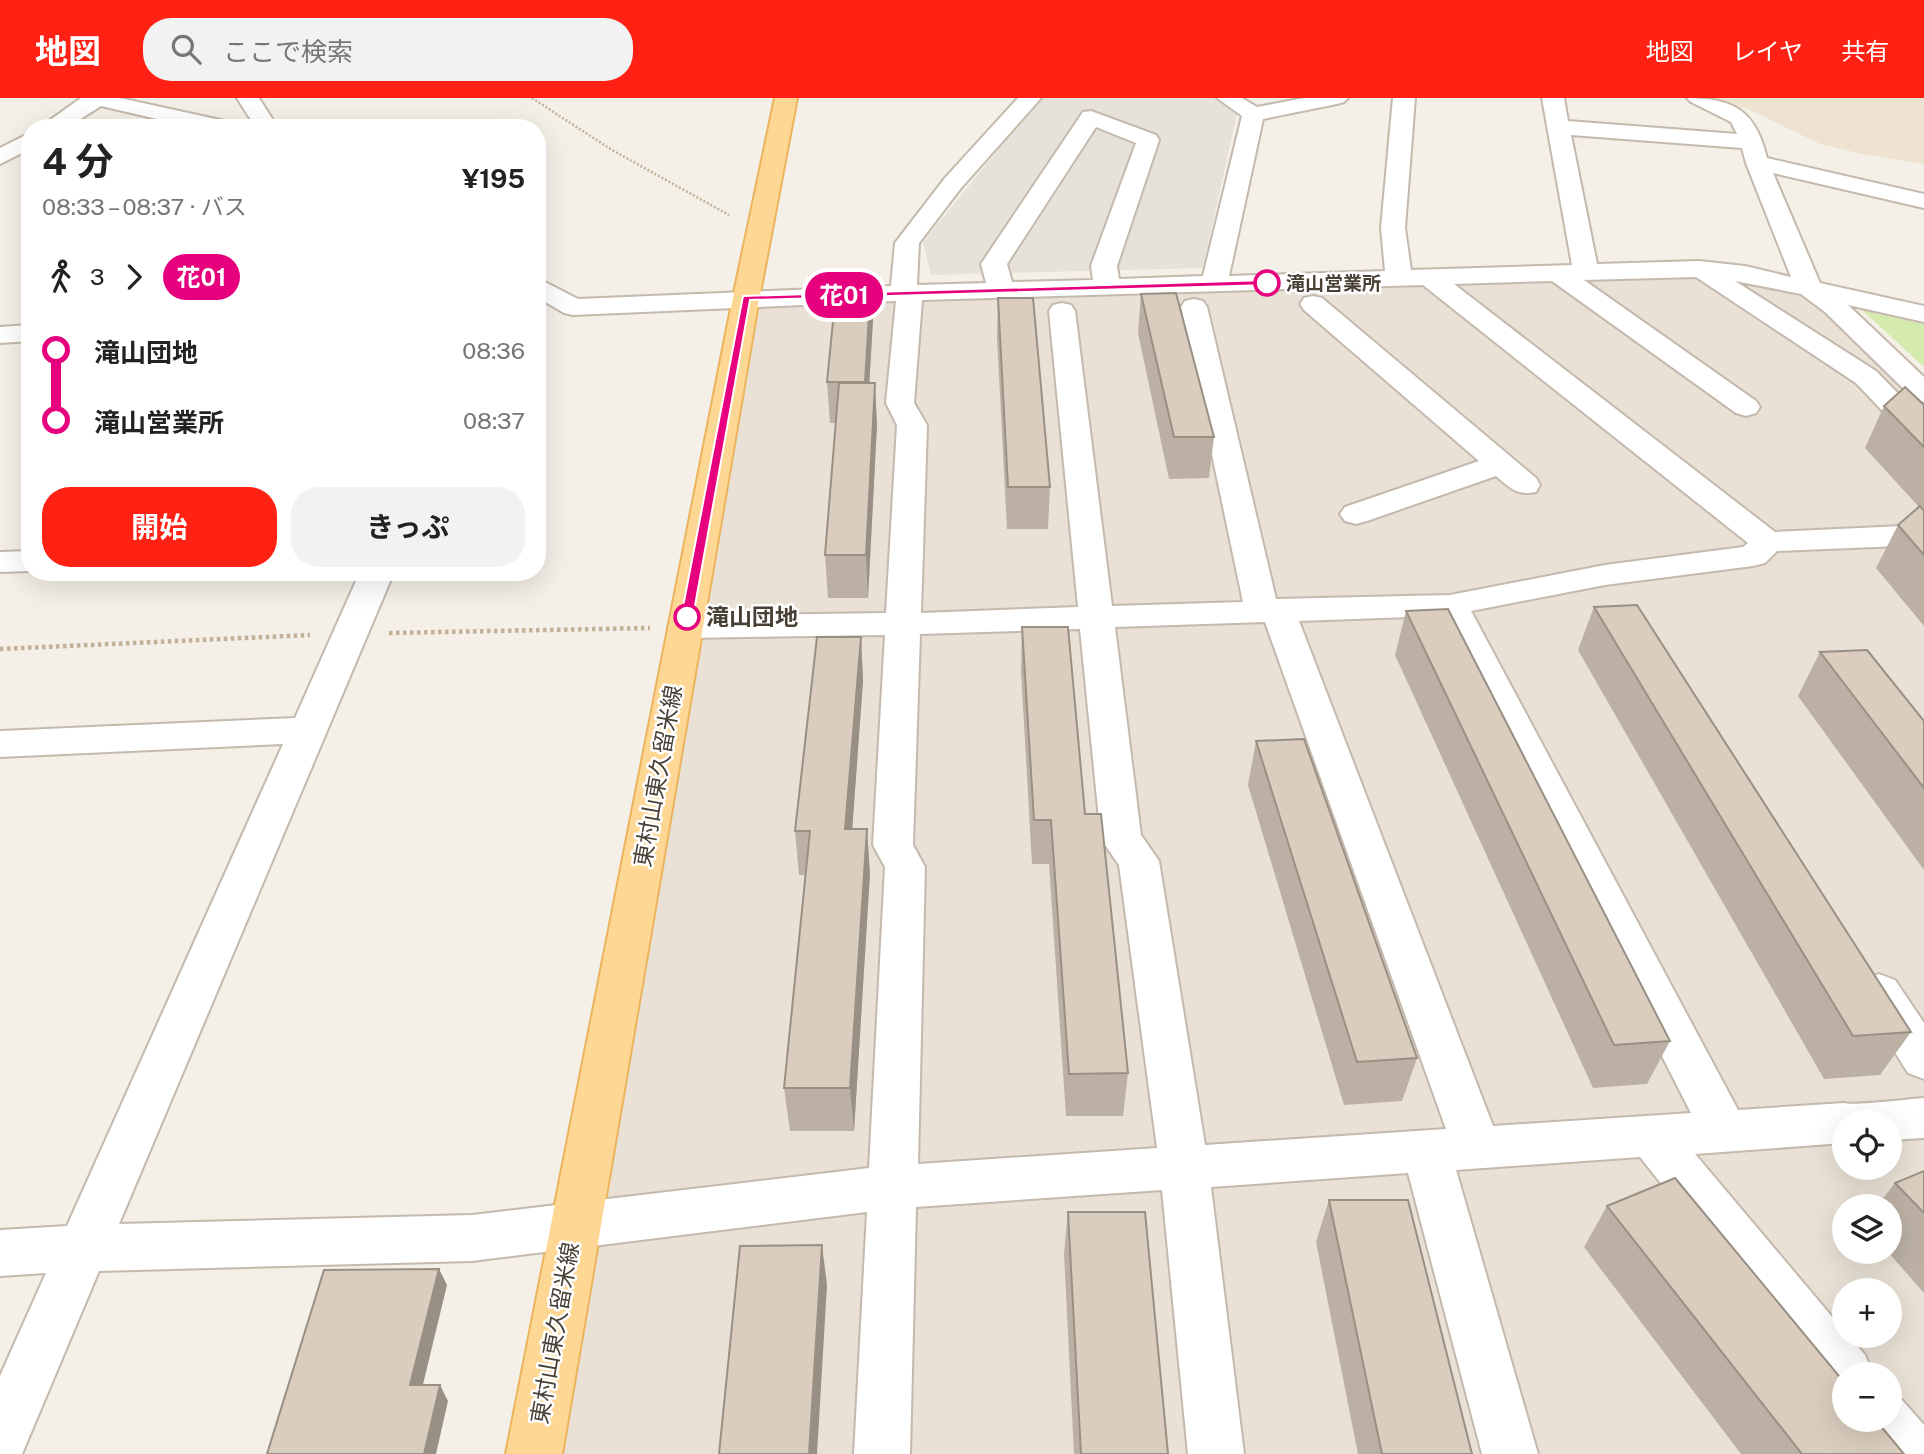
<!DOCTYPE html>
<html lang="ja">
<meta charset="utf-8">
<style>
:root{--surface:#fff;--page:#f2f2f2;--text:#222;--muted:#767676;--accent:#ff2113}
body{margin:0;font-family:"Public Sans","Noto Sans JP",sans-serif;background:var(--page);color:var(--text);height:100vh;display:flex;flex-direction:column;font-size:26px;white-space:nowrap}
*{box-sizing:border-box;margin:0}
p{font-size:23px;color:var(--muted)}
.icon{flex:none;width:38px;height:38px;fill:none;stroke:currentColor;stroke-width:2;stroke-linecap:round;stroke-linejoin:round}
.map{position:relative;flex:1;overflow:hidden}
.sheet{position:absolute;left:21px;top:21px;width:525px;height:462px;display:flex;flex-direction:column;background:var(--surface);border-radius:28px;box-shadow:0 7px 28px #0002}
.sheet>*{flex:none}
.badge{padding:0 14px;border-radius:23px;font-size:24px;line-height:46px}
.fabs{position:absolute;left:1832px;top:1012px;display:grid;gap:14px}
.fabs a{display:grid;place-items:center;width:70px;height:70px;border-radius:50%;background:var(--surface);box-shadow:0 7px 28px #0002;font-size:35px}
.map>.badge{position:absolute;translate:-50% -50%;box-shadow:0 0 0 4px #fff}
.legs{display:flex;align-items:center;gap:10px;height:77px;padding:0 21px;font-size:23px}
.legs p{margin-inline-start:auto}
.summary{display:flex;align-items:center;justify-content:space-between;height:119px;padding:0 21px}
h1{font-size:38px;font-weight:700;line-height:52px}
.button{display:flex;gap:14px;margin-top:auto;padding:14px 21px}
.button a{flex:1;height:80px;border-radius:28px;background:var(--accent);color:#fff;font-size:28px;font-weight:700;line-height:80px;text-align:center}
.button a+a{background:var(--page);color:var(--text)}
ul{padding:0 21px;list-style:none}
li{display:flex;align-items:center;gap:24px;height:70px;font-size:26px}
li i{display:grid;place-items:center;width:10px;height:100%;margin:0 9px;background:currentColor}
li i::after{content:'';width:18px;height:18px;margin:-9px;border:5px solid;border-radius:50%;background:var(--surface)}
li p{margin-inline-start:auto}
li:first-child i{background:linear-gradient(#0000 50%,currentColor 0)}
li:last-child i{background:linear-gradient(currentColor 50%,#0000 0)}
header{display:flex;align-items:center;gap:42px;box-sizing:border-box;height:98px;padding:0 35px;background:var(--accent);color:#fff}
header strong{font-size:33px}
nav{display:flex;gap:38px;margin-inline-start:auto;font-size:24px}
.search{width:490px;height:63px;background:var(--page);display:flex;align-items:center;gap:18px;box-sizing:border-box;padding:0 24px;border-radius:28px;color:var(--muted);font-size:26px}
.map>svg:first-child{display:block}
.residential{fill:#e9e1d5;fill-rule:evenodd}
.industrial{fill:#e7e1dc}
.education{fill:#eee3d0}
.green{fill:#d5ebad}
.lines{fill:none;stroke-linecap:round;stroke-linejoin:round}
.minor-casing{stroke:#c4b9ac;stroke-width:4}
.major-casing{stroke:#ebb45e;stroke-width:4}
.path-far1{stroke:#c3b099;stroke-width:2.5;stroke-dasharray:2 2;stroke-linecap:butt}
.path{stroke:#c3b099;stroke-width:4.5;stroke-dasharray:3.5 3.5;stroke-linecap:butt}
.minor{fill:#fff;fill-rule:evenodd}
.major{fill:#ffd795;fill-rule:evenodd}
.wall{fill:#bbb0a3}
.shaded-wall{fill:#999085}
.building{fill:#dacdbe;stroke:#999085;stroke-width:2}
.line-1{fill:#e6007e;stroke:#fff;stroke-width:2}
.stop-1-dot{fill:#fff;stroke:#e6007e;stroke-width:3.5}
.labels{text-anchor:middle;stroke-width:5;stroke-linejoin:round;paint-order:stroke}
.far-stop-label{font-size:19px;font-weight:bold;fill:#483f35;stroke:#fff;text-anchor:start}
.stop-label{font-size:23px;font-weight:bold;fill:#483f35;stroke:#fff;text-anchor:start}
.street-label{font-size:23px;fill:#483f35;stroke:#fff}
</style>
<header>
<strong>地図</strong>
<div class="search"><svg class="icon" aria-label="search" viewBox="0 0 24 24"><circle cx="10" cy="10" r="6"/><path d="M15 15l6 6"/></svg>ここで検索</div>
<nav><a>地図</a><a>レイヤ</a><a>共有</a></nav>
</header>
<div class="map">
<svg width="1924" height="1356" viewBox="0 0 1924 1356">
<rect width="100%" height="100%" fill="#f4efe7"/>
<!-- residential -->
<path class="residential" d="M 1699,171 L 1809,190 L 1924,295 L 1924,1356 L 536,1356 L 746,200 ZM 1844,1024 L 1890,1024 L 1890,1069 L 1844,1069 ZM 1844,1108 L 1890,1108 L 1890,1153 L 1844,1153 ZM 1844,1192 L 1890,1192 L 1890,1237 L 1844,1237 ZM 1844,1276 L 1890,1276 L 1890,1321 L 1844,1321 Z"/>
<!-- industrial -->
<path class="industrial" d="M 1040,0 L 1215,0 L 1237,15 L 1203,170 L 931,177 L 923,144 Z"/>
<!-- education -->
<path class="education" d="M 1711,0 L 1924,0 L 1924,66 L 1862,56 L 1820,46 L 1744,9 L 1736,12 Z"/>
<!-- green -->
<path class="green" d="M 1862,212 L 1924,226 L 1924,269 Z"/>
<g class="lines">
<defs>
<path id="minor" d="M 81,0 L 120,0 L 234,25 L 237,30 L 196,30 L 101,8 L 66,30 L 39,30 Z
M 237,0 L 259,0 L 278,30 L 256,30 Z
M 1018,0 L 1041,0 L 961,90 L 919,145 L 917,187 L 986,185 L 981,166 L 1083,14 L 1091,13 L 1156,37 L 1159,42 L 1117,168 L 1119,181 L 1203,178 L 1242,18 L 1217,0 L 1242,0 L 1257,9 L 1304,0 L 1348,0 L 1344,4 L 1337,6 L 1263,21 L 1229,178 L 1385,173 L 1381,130 L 1393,0 L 1415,0 L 1405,130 L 1411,172 L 1572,167 L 1542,0 L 1564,0 L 1568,23 L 1737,36 L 1731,24 L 1691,4 L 1687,0 C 1735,0 1756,14 1767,60 L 1924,96 L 1924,110 L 1773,75 L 1820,185 L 1924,208 L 1924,224 L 1848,207 L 1924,279 L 1924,304 L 1914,301 L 1825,214 L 1801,196 L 1735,183 L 1876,273 L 1924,322 L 1924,348 L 1913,345 L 1856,285 L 1696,179 L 1584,182 L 1756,303 L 1760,309 L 1756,315 L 1746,318 L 1736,315 L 1552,183 L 1454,186 L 1775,434 L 1924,427 L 1924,447 L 1777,453 L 1765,465 L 1753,468 L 1605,487 L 1471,513 L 1738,1012 L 1844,1005 C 1853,1008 1909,1001 1924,1000 L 1924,1040 L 1890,1042 L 1890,1024 L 1844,1024 L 1844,1045 L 1695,1056 L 1844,1233 L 1844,1237 L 1848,1237 L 1865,1257 L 1873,1276 L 1844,1276 L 1844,1302 L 1827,1295 L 1640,1059 L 1456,1072 L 1538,1356 L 1482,1356 L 1408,1075 L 1211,1089 L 1244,1356 L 1188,1356 L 1162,1092 L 916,1109 L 910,1356 L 854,1356 L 867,1114 L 472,1163 L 99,1173 L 22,1356 L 0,1356 L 0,1278 L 46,1175 L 0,1178 L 0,1132 L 67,1128 L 283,646 L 0,659 L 0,633 L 295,620 L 360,474 L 394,474 L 119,1126 L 472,1117 L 869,1070 L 885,769 L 873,747 L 885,537 L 685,540 L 673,537 L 668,529 L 673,521 L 685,518 L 886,515 L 897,327 L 886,305 L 896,203 L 573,217 L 564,215 L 537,199 L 537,180 L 578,201 L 891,188 L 895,145 L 945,80 ZM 1096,29 L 1136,45 L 1091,168 L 1093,182 L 1012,184 L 1007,166 ZM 1571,37 L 1742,50 L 1746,65 L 1791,179 L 1745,168 L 1699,163 L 1597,166 ZM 1423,187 L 1748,445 L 1743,449 L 1605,467 L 1450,497 L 1276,501 L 1207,209 L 1203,203 L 1194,201 L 1185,203 L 1181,209 L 1243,504 L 1112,508 L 1075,213 L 1071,207 L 1062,205 L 1053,207 L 1049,213 L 1078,509 L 921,515 L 927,327 L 914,305 L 922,202 ZM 1438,518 L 1691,1015 L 1493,1028 L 1299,523 ZM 1265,524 L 1446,1031 L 1205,1047 L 1159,763 L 1141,737 L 1115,529 ZM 1080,531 L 1101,741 L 1119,767 L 1157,1050 L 918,1066 L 925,769 L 913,747 L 920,536 Z
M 30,35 L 30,51 L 0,66 L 0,50 Z
M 1313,198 L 1322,200 L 1536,380 L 1540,387 L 1536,394 C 1517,398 1510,390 1496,378 L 1367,423 L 1356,426 L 1345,423 L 1340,416 L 1345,409 L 1479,363 L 1304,212 L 1300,206 L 1304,200 Z
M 30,227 L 30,243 L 0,245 L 0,229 Z
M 30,453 L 30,473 L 0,474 L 0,454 Z
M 1879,876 L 1895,882 L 1924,925 L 1924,981 L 1908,975 L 1857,894 L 1863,882 Z
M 1890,1297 L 1902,1302 L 1924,1327 L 1924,1356 L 1876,1356 L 1864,1340 L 1856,1321 L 1890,1321 Z"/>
<path id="major" d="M 775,0 L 797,0 L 759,200 L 562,1356 L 506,1356 L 733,200 Z"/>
</defs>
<!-- minor casing -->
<use href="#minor" class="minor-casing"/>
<!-- major casing -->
<use href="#major" class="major-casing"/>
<!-- path-far1 -->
<path class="path-far1" d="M 532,0 L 612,52 L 729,117"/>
<!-- path -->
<path class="path" d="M 389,535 L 650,530
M 0,551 L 310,537"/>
<!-- minor -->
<use href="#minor" class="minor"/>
<!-- major -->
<use href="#major" class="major"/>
</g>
<!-- wall -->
<path class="wall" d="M 871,183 L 873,222 L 869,285 L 877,326 L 868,500 L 828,500 L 825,457 L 836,325 L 830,325 L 827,284 Z
M 1141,196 L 1214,339 L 1209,380 L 1169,381 L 1138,235 Z
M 998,200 L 1050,389 L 1048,431 L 1007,431 L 997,240 Z
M 1924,307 L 1924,528 L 1876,470 L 1898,427 L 1919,409 L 1865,350 L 1884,308 Z
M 1594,509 L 1911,934 L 1880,977 L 1824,981 L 1578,552 Z
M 1406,513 L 1670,943 L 1647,986 L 1593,990 L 1395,557 Z
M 1022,529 L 1085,716 L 1128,975 L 1123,1018 L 1066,1018 L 1049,766 L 1032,766 L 1021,573 Z
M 861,539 L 863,583 L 852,731 L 870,775 L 854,1033 L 790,1033 L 784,990 L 806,777 L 799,777 L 795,733 Z
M 1820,554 L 1924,623 L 1924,772 L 1798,598 Z
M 1256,643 L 1417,960 L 1402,1003 L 1344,1007 L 1248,687 Z
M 1924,1073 L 1924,1195 L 1887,1153 L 1890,1153 L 1890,1108 L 1877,1108 L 1895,1085 Z
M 1329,1102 L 1472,1356 L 1358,1356 L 1316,1144 Z
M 1607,1108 L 1904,1356 L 1741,1356 L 1584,1149 Z
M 1068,1114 L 1168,1356 L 1074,1356 L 1064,1155 Z"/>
<!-- shaded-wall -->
<path class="shaded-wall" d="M 871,183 L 873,222 L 867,325 L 865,284 Z
M 875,285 L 877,326 L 868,500 L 866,457 Z
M 861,539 L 863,583 L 849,775 L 845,731 Z
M 867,731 L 870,775 L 854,1033 L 850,990 Z
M 822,1147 L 827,1187 L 817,1356 L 809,1356 Z
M 439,1171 L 447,1187 L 419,1303 L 410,1287 Z
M 440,1287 L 448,1303 L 436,1356 L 424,1356 Z"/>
<!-- building -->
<path class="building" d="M 837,183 L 871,183 L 865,284 L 827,284 Z
M 1176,195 L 1214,339 L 1174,339 L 1141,196 Z
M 998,200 L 1033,200 L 1050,389 L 1008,389 Z
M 839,285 L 875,285 L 866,457 L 825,457 Z
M 1905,289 L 1924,307 L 1924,349 L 1884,308 Z
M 1920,408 L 1924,413 L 1924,457 L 1898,427 Z
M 1637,507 L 1911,934 L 1853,938 L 1594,509 Z
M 1448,511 L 1670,943 L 1614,947 L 1406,513 Z
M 1022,529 L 1068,529 L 1085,716 L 1101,716 L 1128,975 L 1069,976 L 1051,722 L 1034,722 Z
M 817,539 L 861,539 L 845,731 L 867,731 L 850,990 L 784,990 L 810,733 L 795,733 Z
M 1867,552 L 1924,623 L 1924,690 L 1820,554 Z
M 1304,641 L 1417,960 L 1357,964 L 1256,643 Z
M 1924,1073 L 1924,1115 L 1895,1085 Z
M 1675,1080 L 1844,1284 L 1844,1321 L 1875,1321 L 1904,1356 L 1802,1356 L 1607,1108 Z
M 1329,1102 L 1408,1102 L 1472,1356 L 1382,1356 Z
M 1068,1114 L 1145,1114 L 1168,1356 L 1081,1356 Z
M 822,1147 L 809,1356 L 719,1356 L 740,1148 Z
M 439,1171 L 410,1287 L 440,1287 L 424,1356 L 267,1356 L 324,1172 Z"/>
<!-- line-1 -->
<path class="line-1" d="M 1267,182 L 1270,183 L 1270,187 L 750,202 L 693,519 L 687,523 L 681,519 L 743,198 Z"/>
<!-- markers -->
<g class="stop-1-dot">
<circle cx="1267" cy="185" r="12"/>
<circle cx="687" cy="519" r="12"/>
</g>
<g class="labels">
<!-- far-stop labels -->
<g class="far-stop-label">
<text x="1286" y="192">滝山営業所</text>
</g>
<!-- stop labels -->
<g class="stop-label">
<text x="706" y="527">滝山団地</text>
</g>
<!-- street labels -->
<g class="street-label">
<text transform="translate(658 678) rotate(-80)" y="8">東村山東久留米線</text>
<text transform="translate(555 1235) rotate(-80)" y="8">東村山東久留米線</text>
</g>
</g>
</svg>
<div class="fabs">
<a><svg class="icon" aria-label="locate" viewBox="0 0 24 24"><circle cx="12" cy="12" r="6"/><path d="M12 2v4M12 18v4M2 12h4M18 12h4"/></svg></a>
<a><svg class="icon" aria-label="layers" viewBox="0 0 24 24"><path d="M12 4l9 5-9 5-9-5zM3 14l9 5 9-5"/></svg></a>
<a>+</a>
<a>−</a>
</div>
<b class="badge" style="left:844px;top:197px;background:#e6007e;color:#fff">花01</b>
<section class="sheet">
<div class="summary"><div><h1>4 分</h1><p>08:33 – 08:37 · バス</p></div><b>¥195</b></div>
<div class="legs"><svg class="icon" aria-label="walk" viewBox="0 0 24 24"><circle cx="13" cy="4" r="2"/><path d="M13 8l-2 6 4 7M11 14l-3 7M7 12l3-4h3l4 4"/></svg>3<svg class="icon" aria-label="forward" viewBox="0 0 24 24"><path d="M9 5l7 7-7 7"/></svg><b class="badge" style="background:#e6007e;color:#fff">花01</b></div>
<ul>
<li><i style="color:#e6007e"></i><b>滝山団地</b><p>08:36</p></li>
<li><i style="color:#e6007e"></i><b>滝山営業所</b><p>08:37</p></li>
</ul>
<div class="button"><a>開始</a><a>きっぷ</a></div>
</section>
</div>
